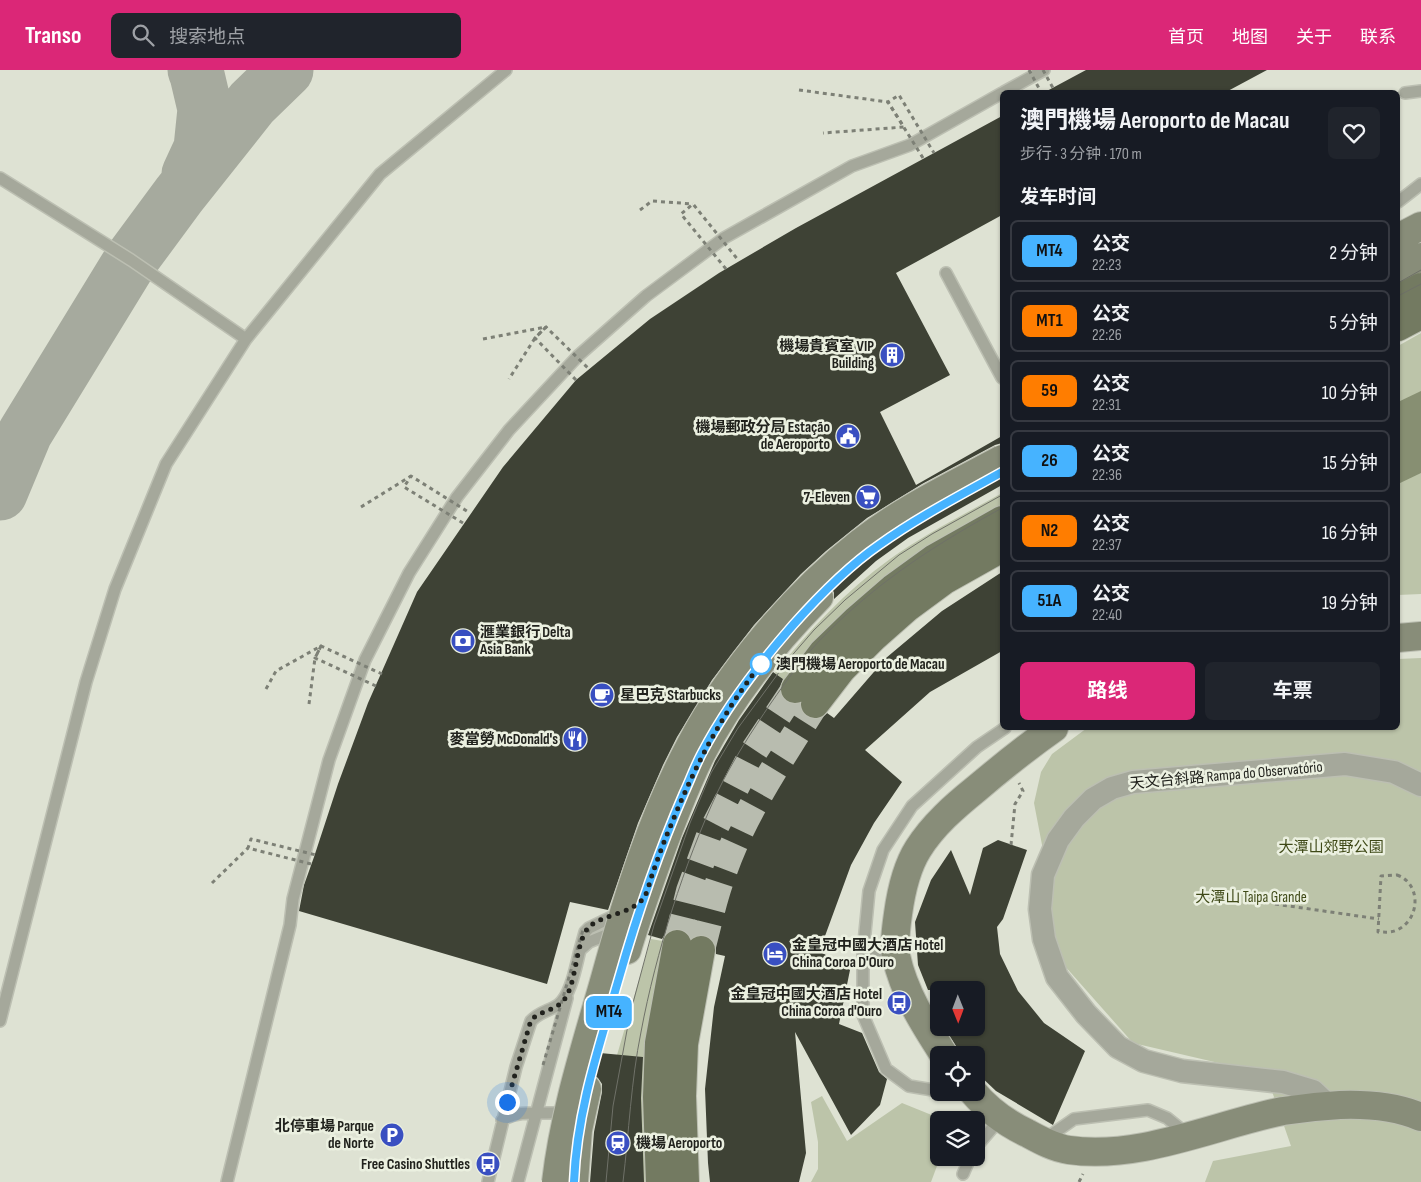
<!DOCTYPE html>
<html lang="zh">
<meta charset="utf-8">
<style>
:root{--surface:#171b24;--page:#20242c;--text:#f1f3f6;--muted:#9ea1a6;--line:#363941;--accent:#db2777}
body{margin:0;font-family:"Sofia Sans Condensed","Noto Sans SC",sans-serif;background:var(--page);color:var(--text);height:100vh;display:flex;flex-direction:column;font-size:19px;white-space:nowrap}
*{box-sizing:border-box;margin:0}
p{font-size:16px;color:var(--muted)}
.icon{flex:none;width:28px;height:28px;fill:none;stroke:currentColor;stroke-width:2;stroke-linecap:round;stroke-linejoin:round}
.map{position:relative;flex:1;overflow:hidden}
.side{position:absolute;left:1000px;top:20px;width:400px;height:640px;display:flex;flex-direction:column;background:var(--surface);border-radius:8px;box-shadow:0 1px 4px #0004}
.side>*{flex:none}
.badge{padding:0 10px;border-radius:8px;font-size:18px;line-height:32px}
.needle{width:32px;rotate:179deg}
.controls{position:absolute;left:930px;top:911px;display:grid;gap:10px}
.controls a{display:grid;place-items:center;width:55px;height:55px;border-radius:8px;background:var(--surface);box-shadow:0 1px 4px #0004;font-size:25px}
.you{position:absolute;width:25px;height:25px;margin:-12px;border:4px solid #fff;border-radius:50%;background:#1a73e8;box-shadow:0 0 0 8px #1a73e833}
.map>.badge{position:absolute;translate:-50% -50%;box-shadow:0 0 0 2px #fff}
h2{padding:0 20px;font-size:19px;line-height:45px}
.round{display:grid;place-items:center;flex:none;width:52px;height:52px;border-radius:8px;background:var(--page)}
.overview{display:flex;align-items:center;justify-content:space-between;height:85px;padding:0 20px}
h1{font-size:24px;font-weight:700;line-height:38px}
.cta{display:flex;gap:10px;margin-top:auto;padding:10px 20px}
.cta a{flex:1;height:58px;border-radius:8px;background:var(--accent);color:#fff;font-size:20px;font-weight:700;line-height:58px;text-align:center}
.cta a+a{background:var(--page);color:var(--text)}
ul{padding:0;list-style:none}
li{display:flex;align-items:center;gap:15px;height:62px;margin:0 10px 8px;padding:0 10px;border:2px solid var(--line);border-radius:8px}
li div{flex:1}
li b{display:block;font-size:19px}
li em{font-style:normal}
li .badge{min-width:55px;font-weight:700;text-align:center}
header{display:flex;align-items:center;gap:30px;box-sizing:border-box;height:70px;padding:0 25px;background:var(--accent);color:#fff}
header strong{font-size:24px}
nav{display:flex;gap:28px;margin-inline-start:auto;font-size:18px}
.search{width:350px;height:45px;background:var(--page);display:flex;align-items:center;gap:12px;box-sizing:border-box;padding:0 18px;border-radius:8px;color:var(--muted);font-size:19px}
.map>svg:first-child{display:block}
.green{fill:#bcc4a9}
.water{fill:#878f72}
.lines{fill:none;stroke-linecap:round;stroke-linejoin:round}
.taxiway{stroke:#a6aa9e;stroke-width:55}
.building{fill:#3e4235}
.primary-tunnel{stroke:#b8bcaf;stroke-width:28;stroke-dasharray:28 14;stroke-linecap:butt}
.lane-casing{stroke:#bcbfb2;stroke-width:14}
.street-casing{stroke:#bcbfb2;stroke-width:25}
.secondary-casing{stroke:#bcbfb2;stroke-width:30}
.primary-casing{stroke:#bcbfb2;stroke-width:30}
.path{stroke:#7d8076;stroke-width:3;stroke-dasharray:4 4;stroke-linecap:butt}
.lane{stroke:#a5a89b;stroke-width:11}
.street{stroke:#a5a89b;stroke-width:22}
.secondary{stroke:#888d79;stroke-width:28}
.primary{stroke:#737a61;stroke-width:28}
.tram{stroke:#6f7168;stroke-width:1}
.secondary-bridge-casing{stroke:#bcbfb2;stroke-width:30;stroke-linecap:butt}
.path-bridge{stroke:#7d8076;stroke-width:3;stroke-dasharray:4 4;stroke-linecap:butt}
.secondary-bridge{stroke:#888d79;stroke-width:28}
.line-casing{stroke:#fff;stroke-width:11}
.line{stroke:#46b3ff;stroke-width:8}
.walk{stroke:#21221d;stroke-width:5;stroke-dasharray:0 9}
.stop-dot{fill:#fff;stroke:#46b3ff;stroke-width:2.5}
.labels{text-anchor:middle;stroke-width:5;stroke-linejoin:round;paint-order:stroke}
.poi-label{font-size:15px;font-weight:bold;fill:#21221d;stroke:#ebf0e0;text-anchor:end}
.stop-label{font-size:15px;font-weight:bold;fill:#21221d;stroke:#ebf0e0;text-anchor:start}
.street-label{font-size:15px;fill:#21221d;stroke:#ebf0e0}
.park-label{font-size:15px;fill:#3f4917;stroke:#ebf0e0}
</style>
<header>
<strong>Transo</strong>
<div class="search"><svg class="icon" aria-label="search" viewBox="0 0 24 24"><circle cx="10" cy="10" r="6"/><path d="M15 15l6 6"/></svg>搜索地点</div>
<nav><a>首页</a><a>地图</a><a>关于</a><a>联系</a></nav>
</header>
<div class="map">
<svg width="1421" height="1112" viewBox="0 0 1421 1112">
<rect width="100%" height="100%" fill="#dee2d3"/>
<!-- green -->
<path class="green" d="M 1421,263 L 1421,524 L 1398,525 L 1398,276 Z
M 1002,423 L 1002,441 L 788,613 L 775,603 C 809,560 846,521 890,489 C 925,464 965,444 1002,423 Z
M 1421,588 L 1421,1112 L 1205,1112 L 1213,1091 L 1291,1076 L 1266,1004 L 1133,973 L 1048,877 L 1047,801 L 1034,733 L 1041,702 L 1052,684 L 1087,658 L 1398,658 L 1398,589 Z
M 651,869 L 668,872 L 646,1027 L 644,1068 L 646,1112 L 596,1112 L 605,1026 Z
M 822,1026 L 847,1071 L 902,1033 L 944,1050 L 939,1050 L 940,1088 L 931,1112 L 811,1112 L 818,1099 L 818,1072 L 811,1032 Z"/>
<!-- water -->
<path class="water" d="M 1421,321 L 1421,403 L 1398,414 L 1398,332 Z"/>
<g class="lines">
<!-- taxiway -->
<path class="taxiway" d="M 189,104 L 201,78 L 205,39 L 197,5 L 195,0
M 0,423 L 25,363 L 131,190 L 179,125 L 252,33 L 286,0"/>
</g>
<!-- building -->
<path class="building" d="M 1086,0 L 1267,0 L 1226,22 L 1045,22 Z
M 1002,46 L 1002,145 L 896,203 L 950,305 L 880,342 L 916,415 L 1002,366 L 1002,373 L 995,375 L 922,414 L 867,448 L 826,481 L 801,504 L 754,555 L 712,610 L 677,667 L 663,695 L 638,753 L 608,840 L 570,832 L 547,914 L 299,841 L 304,815 L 314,787 L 338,714 L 368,633 L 417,522 L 503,397 L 576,310 L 650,249 L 719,203 L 796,158 Z
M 1002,406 L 1002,415 L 908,468 L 876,491 L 834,529 L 834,523 L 832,518 L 886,473 L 937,442 Z
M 1002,502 L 1002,581 L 930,622 L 865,680 L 902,712 L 874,753 L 851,795 L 825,866 L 821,882 L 850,900 L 839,954 L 862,963 L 879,1002 L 887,1009 L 880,1035 L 851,1065 L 795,962 L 806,1083 L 799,1112 L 710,1112 L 708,1093 L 705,1019 L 714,937 L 725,886 L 716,884 L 715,874 L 711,868 L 704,865 L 696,865 L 691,868 L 687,862 L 679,859 L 671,860 L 665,864 L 662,869 L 648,865 L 682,768 L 715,691 L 739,650 L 773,602 L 783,609 L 780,618 L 781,626 L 785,631 L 793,634 L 800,634 L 801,640 L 805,646 L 812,649 L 820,649 L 827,643 L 834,648 L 886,588 L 942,541 Z
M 998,770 L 1027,780 L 1003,849 L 997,857 L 1000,884 L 1018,921 L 1044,953 L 1085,981 L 1053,1055 L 996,1021 L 976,1002 L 976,985 L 961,985 L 945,958 L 976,958 L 976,920 L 928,920 L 918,895 L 915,852 L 931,810 L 951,780 L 970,825 L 983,778 Z
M 600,983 L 643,987 L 641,1028 L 644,1112 L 590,1112 L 594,1062 L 602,1022 L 602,1014 L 598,1008 L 594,1005 Z"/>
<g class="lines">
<!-- primary-tunnel -->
<path class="primary-tunnel" d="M 677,874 L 690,821 L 710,766 L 754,681 L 795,619
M 701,880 C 708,853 714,825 724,799 C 745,740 782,687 815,634"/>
<defs>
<path id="lane" d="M 1004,22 L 1044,0
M 1405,23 L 1421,21
M 0,108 L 131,190 L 246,269
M 1398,132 L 1421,114
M 946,203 L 1002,308
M 580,880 L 585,862 L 589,858 L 622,842
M 863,883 L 896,886
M 0,951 L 86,612 L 115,519 L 166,394 L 246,269 L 380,104 L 506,0
M 939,1021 L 909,1016 L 886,999 L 863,945 L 863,883 L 869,821 L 883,780 L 912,736 L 977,677 L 1005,658
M 502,1050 C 525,1037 545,1047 568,1041
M 1044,1070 L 1074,1049 L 1148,1040 L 1167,1048 L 1188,1065
M 976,1077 L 1001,1048
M 963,1104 L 970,1088
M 227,1112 L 290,855 L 293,829 L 329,690 L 365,590 L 409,503 L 457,427 L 509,360 L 578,286 L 646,226 L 724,168 L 852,96 L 910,75 L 1002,23
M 488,1112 L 516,997 L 531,951 C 539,942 549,941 558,935 C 571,926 576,895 580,880 L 589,872 L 616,861
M 518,1112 L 567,928"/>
<path id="street" d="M 1329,1036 L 1313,1021 L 1283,1012 L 1182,1001 L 1144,991 L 1118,977 L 1086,944 L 1057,907 L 1044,869 L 1040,839 L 1043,805 L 1058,770 L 1074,748 L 1093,729 L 1112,718 L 1133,712 L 1345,694 L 1394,702 L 1421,715"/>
<path id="secondary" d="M 1398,168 L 1421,156
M 1398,199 L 1421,187
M 1398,568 L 1421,566
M 627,880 C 634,856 642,834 650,811 C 665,768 681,725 701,684 C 731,626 774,573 819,527
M 944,985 C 924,954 904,923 896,886 C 894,872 896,858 898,844 C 901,822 906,798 918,779 C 933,755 955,736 976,719 C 1002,697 1027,677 1054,658
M 973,1022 C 988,1040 1006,1053 1027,1063 C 1040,1070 1054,1078 1069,1080 C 1141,1090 1214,1055 1283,1041 C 1302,1038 1321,1036 1340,1035 C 1368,1034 1395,1036 1421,1047
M 574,1112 L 578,1060 L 587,1019"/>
<path id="primary" d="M 1398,229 L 1421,217
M 1398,257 L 1421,245
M 795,619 L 823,582 L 856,550 L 893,518 L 933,489 L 1002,450
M 815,634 L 842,599 L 873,568 L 907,538 L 945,510 L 1002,478
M 660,1112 L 657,1027 L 659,973 L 677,874
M 685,1112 L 682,1026 L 684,974 L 701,880"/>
</defs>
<!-- lane casing -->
<use href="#lane" class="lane-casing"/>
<!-- street casing -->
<use href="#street" class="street-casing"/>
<!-- secondary casing -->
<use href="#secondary" class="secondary-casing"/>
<!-- primary casing -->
<use href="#primary" class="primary-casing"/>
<!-- path -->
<path class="path" d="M 799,20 L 888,32 L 904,57 L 823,63
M 640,140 L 652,131 L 693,134
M 483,269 L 546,257 L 535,268 L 509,309
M 361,437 L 411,406
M 266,619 L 276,601 L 321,576 L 315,588 L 309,634
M 1011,775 L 1015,734 L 1023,721 L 1019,713
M 1397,805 C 1421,813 1421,849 1397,860 C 1391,863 1385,862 1378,862 L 1381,806 Z
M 212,813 L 248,778
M 1275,834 L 1379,849
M 1079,1112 L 1083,1104"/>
<!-- lane -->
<use href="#lane" class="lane"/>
<!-- street -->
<use href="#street" class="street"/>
<!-- secondary -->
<use href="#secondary" class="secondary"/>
<!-- primary -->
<use href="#primary" class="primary"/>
<!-- tram -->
<path class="tram" d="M 1398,213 L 1421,200
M 1398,226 L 1421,214
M 606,1112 L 613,1036 L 630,944 L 654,855 L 690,753 L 711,703 L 738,658 L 788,590 L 814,560 L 845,530 L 899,485 L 932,464 L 1002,425
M 623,1112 C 629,1062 631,1011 641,962 C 656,882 684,794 718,721 C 733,690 752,661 771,633 C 787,610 804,586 824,566 C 877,512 936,474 1002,438"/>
<defs>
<path id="secondary-bridge" d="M 556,1112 C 564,1042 586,975 605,908 C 627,828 652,747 691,674 C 730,601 795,524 860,473 C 903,439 954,415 1002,389"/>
</defs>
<!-- secondary-bridge casing -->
<use href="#secondary-bridge" class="secondary-bridge-casing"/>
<!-- path-bridge -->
<path class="path-bridge" d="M 1029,0 L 1041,22
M 1043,0 L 1053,18
M 923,88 L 888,32 L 899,25 L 934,83
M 726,199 L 681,144 L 693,134 L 739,191
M 576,310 L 535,268 L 546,257 L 589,299
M 463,453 L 404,417 L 411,406 L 470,443
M 376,616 L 315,588 L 321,576 L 382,604
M 311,794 L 248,778 L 251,769 L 316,785
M 543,995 L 583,860 L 594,862"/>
<!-- secondary-bridge -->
<use href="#secondary-bridge" class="secondary-bridge"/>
</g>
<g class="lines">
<defs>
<path id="line" d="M 574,1112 C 577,1040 599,977 619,908 C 637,845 658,783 684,723 C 690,710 695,696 702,683 C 726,637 758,595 793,555 C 818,527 847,497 879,475 C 918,447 961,425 1002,402"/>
</defs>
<!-- line casing -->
<use href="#line" class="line-casing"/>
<!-- line -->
<use href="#line" class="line"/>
<!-- walk -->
<path class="walk" d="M 507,1032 L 531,950 C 540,941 554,941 563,931 C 577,916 575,871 589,857 C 603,844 634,844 645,826 C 648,820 650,811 652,805 C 658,788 664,771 671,755 C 695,696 721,645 761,594"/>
</g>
<!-- icons -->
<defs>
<symbol id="building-disc" viewBox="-11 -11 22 22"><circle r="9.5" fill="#394fc1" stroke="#ebf0e0"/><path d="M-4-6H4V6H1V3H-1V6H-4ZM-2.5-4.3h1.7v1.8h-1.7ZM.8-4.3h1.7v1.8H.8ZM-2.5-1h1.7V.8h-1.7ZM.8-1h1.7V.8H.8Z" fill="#fff"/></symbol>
<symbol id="civic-disc" viewBox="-11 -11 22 22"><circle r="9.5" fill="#394fc1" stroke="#ebf0e0"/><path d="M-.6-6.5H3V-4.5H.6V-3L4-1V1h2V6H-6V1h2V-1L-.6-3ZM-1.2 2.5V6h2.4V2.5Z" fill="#fff"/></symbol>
<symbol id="supermarket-disc" viewBox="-11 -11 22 22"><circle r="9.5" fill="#394fc1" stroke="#ebf0e0"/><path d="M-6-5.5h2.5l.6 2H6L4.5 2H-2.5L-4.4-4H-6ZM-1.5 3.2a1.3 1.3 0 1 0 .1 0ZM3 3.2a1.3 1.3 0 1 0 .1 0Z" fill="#fff"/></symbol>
<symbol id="bank-disc" viewBox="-11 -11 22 22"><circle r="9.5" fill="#394fc1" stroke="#ebf0e0"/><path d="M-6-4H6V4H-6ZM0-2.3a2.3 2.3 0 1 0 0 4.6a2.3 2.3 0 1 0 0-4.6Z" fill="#fff"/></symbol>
<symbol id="cafe-disc" viewBox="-11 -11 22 22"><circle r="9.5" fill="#394fc1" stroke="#ebf0e0"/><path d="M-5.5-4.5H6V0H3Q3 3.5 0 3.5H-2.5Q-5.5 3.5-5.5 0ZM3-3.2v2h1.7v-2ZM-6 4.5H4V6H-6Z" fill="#fff"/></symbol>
<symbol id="restaurant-disc" viewBox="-11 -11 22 22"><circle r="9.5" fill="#394fc1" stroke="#ebf0e0"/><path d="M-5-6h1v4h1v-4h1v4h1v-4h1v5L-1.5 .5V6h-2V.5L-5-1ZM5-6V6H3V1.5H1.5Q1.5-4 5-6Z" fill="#fff"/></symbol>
<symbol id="hotel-disc" viewBox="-11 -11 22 22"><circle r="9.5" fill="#394fc1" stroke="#ebf0e0"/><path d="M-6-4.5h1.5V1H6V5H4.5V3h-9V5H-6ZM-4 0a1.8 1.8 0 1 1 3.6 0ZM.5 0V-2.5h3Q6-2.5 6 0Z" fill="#fff"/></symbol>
<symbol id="bus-disc" viewBox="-11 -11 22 22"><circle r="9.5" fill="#394fc1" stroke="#ebf0e0"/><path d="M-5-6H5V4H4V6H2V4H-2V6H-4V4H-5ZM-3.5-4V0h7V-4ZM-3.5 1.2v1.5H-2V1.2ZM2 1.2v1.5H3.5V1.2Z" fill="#fff"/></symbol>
<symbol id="parking-disc" viewBox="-11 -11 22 22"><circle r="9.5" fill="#394fc1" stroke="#ebf0e0"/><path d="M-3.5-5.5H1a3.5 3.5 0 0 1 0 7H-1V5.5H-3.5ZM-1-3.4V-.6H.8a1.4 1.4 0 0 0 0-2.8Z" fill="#fff"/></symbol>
<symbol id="station-disc" viewBox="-11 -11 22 22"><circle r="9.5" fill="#394fc1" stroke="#ebf0e0"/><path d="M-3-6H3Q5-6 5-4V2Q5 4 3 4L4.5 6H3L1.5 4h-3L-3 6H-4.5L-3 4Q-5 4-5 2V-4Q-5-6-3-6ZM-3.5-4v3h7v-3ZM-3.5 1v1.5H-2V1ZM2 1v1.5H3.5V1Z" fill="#fff"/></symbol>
</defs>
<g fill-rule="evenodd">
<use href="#building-disc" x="878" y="271" width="28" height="28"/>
<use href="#civic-disc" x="834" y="352" width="28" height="28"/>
<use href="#supermarket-disc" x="854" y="413" width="28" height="28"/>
<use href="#bank-disc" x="449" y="557" width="28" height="28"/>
<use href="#cafe-disc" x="588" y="611" width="28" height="28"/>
<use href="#restaurant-disc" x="561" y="655" width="28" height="28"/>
<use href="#hotel-disc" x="761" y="870" width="28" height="28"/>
<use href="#bus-disc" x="885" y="919" width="28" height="28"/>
<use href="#parking-disc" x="378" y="1051" width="28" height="28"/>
<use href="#station-disc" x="604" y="1059" width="28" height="28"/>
<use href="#bus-disc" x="474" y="1080" width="28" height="28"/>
</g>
<!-- markers -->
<circle class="stop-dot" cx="761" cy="594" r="10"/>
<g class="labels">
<!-- poi labels -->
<g class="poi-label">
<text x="874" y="281">機場貴賓室 VIP<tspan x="874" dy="17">Building</tspan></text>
<text x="830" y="362">機場郵政分局 Estação<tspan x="830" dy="17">de Aeroporto</tspan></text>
<text x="850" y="432">7-Eleven</text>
<text x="480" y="567" text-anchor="start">滙業銀行 Delta<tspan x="480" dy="17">Asia Bank</tspan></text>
<text x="620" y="630" text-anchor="start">星巴克 Starbucks</text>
<text x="558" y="674">麥當勞 McDonald's</text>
<text x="792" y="880" text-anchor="start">金皇冠中國大酒店 Hotel<tspan x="792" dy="17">China Coroa D'Ouro</tspan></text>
<text x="882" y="929">金皇冠中國大酒店 Hotel<tspan x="882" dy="17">China Coroa d'Ouro</tspan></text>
<text x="374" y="1061">北停車場 Parque<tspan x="374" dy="17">de Norte</tspan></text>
<text x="636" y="1078" text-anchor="start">機場 Aeroporto</text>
<text x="470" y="1099">Free Casino Shuttles</text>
</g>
<!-- stop labels -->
<g class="stop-label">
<text x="776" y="599">澳門機場 Aeroporto de Macau</text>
</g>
<!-- street labels -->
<g class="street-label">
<text transform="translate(1226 705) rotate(-5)" y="5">天文台斜路 Rampa do Observatório</text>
</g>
<!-- park labels -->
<g class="park-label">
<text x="1331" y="782">大潭山郊野公園</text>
<text x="1251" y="832">大潭山 Taipa Grande</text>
</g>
</g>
</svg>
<div class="controls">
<a><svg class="needle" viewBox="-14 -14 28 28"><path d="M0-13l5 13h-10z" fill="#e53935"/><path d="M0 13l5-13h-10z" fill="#9ea1a6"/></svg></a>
<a><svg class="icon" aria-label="locate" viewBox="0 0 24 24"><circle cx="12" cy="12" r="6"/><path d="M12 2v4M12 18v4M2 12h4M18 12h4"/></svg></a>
<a><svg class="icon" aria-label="layers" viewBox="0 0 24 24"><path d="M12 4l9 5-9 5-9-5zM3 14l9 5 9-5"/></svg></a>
</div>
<div class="you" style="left:507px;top:1032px"></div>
<b class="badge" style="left:609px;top:942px;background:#46b3ff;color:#111">MT4</b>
<section class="side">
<div class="overview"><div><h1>澳門機場 Aeroporto de Macau</h1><p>步行 · 3 分钟 · 170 m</p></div><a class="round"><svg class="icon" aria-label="heart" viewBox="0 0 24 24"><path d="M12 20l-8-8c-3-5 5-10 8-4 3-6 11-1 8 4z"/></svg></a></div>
<h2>发车时间</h2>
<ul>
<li><span class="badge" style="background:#46b3ff;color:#111">MT4</span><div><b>公交</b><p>22:23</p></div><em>2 分钟</em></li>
<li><span class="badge" style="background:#ff7d00;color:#111">MT1</span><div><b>公交</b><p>22:26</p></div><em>5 分钟</em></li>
<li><span class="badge" style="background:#ff7d00;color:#111">59</span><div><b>公交</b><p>22:31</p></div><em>10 分钟</em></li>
<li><span class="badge" style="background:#46b3ff;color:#111">26</span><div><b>公交</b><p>22:36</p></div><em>15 分钟</em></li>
<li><span class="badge" style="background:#ff7d00;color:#111">N2</span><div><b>公交</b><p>22:37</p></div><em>16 分钟</em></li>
<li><span class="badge" style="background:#46b3ff;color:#111">51A</span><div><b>公交</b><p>22:40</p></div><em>19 分钟</em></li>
</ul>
<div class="cta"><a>路线</a><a>车票</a></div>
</section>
</div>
